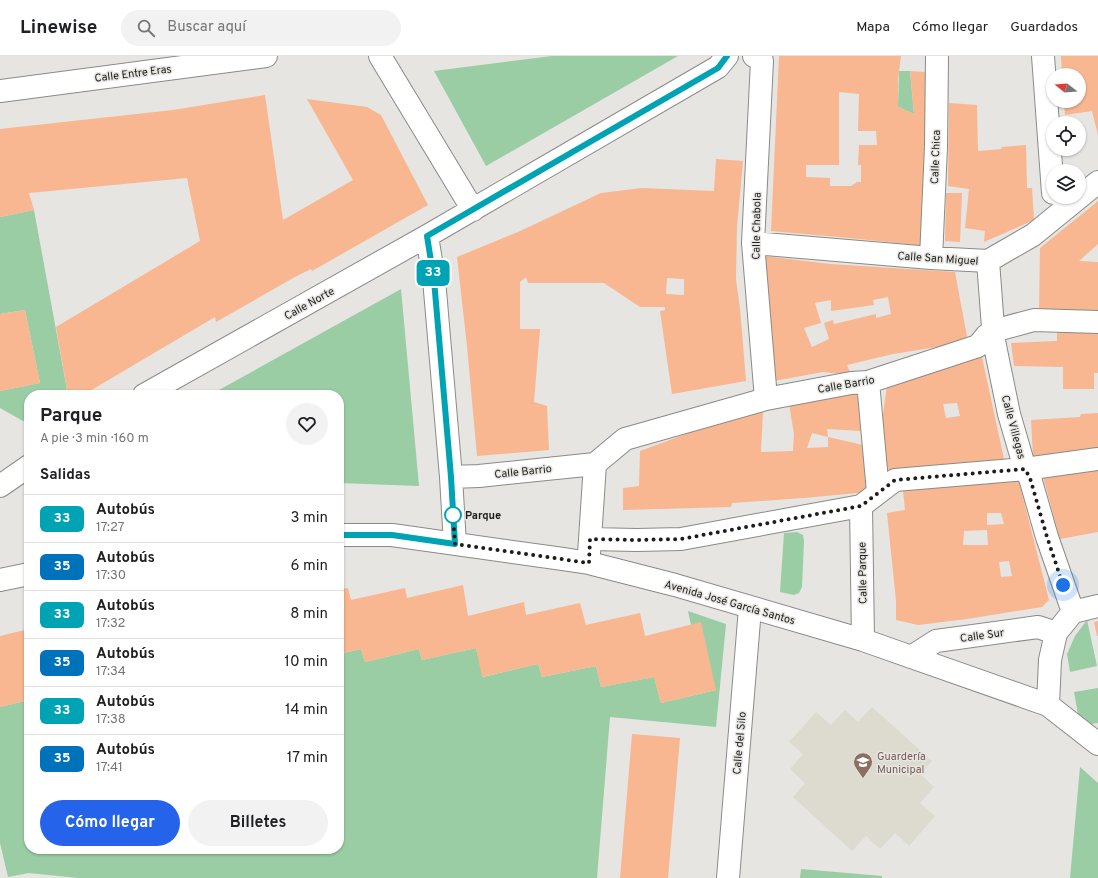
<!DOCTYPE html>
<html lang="es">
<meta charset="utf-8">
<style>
:root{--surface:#fff;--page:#f2f2f2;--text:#202124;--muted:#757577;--line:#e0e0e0;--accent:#2563eb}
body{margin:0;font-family:Overpass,sans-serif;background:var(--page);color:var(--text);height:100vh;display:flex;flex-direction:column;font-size:15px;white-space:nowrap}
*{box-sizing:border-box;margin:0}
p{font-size:13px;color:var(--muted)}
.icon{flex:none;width:22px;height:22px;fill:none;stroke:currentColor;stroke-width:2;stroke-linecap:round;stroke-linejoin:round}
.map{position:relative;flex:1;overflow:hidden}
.drawer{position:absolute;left:24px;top:334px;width:320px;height:464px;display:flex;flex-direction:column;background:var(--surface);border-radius:16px;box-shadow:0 1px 3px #0004}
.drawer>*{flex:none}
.badge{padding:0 8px;border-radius:6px;font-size:14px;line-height:26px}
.needle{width:26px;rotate:287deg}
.fabs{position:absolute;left:1046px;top:12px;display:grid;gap:8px}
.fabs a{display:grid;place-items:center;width:40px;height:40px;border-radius:50%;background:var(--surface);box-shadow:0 1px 3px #0004;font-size:20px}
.you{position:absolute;width:20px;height:20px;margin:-10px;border:3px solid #fff;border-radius:50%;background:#1a73e8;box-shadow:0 0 0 6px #1a73e833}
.map>.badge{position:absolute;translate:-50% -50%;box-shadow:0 0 0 2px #fff}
h2{padding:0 16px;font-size:15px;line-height:36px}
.round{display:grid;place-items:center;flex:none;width:42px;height:42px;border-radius:21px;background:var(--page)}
.summary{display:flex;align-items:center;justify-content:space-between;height:68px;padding:0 16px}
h1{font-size:19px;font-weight:700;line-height:30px}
.cta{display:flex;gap:8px;margin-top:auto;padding:8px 16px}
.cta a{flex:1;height:46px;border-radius:24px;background:var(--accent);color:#fff;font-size:16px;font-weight:700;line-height:46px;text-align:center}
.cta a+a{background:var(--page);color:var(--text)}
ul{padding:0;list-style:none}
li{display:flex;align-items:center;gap:12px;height:48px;padding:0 16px;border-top:1px solid var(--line)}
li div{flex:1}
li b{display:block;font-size:15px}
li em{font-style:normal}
li .badge{min-width:44px;font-weight:700;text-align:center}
header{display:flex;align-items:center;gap:24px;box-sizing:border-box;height:56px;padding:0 20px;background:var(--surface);border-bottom:1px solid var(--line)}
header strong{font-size:19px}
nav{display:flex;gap:22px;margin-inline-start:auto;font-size:14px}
.search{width:280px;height:36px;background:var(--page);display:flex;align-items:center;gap:10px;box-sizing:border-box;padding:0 14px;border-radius:22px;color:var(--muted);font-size:15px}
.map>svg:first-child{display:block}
.built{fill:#dddbd0}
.green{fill:#9acda4}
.building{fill:#f8b691;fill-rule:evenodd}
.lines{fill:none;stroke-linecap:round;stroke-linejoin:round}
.minor-casing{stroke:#8a8a86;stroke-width:24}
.tertiary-casing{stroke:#8a8a86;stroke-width:24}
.minor{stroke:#fff;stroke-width:22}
.tertiary{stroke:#fff;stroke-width:22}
.line-casing{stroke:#fff;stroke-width:9}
.line{stroke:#00a3b4;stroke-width:6}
.walk{stroke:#1d1d1b;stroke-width:4;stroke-dasharray:0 7.2}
.stop-dot{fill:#fff;stroke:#00a3b4;stroke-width:2}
.labels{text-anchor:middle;stroke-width:3;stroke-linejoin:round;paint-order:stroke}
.street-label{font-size:11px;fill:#1d1d1b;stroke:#e6e5e1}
.stop-label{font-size:11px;font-weight:bold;fill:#1d1d1b;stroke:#e6e5e1;text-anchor:start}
.education-label{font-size:11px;fill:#785e54;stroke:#e6e5e1;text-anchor:start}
</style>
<header>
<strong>Linewise</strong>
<div class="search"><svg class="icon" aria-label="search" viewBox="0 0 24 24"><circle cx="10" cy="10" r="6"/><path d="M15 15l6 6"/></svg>Buscar aquí</div>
<nav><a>Mapa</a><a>Cómo llegar</a><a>Guardados</a></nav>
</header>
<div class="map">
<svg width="1098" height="822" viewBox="0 0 1098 822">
<rect width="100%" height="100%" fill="#e6e5e1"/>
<!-- built -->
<path class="built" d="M 872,651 L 932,705 L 920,718 L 934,731 L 920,747 L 935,760 L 909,790 L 895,777 L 880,793 L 866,780 L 852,795 L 793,741 L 805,727 L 790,713 L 803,698 L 789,686 L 816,656 L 831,669 L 845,654 L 858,666 Z"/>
<!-- green -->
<path class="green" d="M 552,0 L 678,0 L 486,110 L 434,15 Z
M 899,15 L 910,15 L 914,58 L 898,51 Z
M 34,154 L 68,339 L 29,339 L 29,363 L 23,365 L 0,352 L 0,335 L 40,327 L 25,254 L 0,258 L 0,161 Z
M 401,233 L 419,430 L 339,427 L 339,339 L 210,339 Z
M 797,476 L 803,479 L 804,485 L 802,531 L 799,537 L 794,539 L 780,536 L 784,477 Z
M 688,555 L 726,568 L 716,671 L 610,661 L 597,822 L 78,822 L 29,817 L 8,821 L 0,787 L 0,651 L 29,644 L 29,793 L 339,793 L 339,598 L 361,593 L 365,606 L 419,593 L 422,604 L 476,592 L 483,621 L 538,608 L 542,621 L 596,610 L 601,631 L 654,621 L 661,647 L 716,634 L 691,569 Z
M 1087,564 L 1097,610 L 1070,616 L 1067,598 L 1075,580 Z
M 1098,632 L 1098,667 L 1091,668 L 1078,658 L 1074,636 Z
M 1080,711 L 1098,727 L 1098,822 L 1070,822 Z
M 801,813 L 882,820 L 882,822 L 800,822 Z"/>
<!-- building -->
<path class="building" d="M 779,0 L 901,0 L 898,23 L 898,51 L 914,58 L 910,15 L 925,16 L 925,190 L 849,182 L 771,175 ZM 839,36 L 859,38 L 858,75 L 876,75 L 877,89 L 859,89 L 858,109 L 861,109 L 861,126 L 857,126 L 851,130 L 830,130 L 830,122 L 806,121 L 806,109 L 839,109 Z
M 1061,0 L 1098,0 L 1098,79 L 1092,55 L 1065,59 L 1064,45 L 1079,45 L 1079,19 L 1062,19 Z
M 265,39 L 283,164 L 353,124 L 307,43 L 367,51 L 381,59 L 428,149 L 312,215 L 311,213 L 295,221 L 216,266 L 215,261 L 83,339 L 68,339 L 56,271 L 200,185 L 187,122 L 29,137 L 34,154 L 0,161 L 0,73 L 173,54 Z
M 949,47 L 977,49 L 978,95 L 1002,93 L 1001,91 L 1026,89 L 1027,132 L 1032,132 L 1034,164 L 984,186 L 985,175 L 965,172 L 969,133 L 948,130 Z
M 716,103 L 743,105 L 737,171 L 736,224 L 740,252 L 746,325 L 672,338 L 660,255 L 665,254 L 665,251 L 640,251 L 604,227 L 528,227 L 526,221 L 520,226 L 520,273 L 540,273 L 534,346 L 547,350 L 549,394 L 477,400 L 467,290 L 457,201 L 518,176 L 601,137 L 642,132 L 714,135 ZM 667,222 L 684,223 L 684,239 L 666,238 Z
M 946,137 L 962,137 L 960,186 L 945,185 Z
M 1098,145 L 1098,188 L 1079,205 L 1098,206 L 1098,258 L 1039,255 L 1040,192 Z
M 764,200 L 830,208 L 955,216 L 968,286 L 893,298 L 847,309 L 851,319 L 823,316 L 774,325 ZM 888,241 L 891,258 L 876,262 L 876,258 L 834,268 L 833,264 L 824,267 L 829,283 L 812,291 L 804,272 L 821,267 L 815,247 L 831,244 L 831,255 L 874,249 L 873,244 Z
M 25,254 L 40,327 L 0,335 L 0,258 Z
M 1057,273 L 1098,274 L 1098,317 L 1094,317 L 1094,333 L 1063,333 L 1063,311 L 1014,310 L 1011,287 L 1057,285 Z
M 982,301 L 1005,408 L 950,408 L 883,414 L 881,373 L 887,329 L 915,318 ZM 957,347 L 960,360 L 946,362 L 943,348 Z
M 857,335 L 861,375 L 827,373 L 828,381 L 812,377 L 807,392 L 828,391 L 828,381 L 863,389 L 868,436 L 804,442 L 732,447 L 731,451 L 623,454 L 623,432 L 639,430 L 640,395 L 724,364 L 763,355 L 761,396 L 793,395 L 794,378 L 789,348 Z
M 1098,357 L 1098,393 L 1033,400 L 1031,364 L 1080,361 L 1081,358 Z
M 1098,414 L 1098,476 L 1060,483 L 1043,421 Z
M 1018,422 L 1049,544 L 1042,551 L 967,563 L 918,569 L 896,564 L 896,545 L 887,457 L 905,454 L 903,435 ZM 987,457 L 1001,457 L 1004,468 L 987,469 ZM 987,474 L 988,489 L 963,489 L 964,475 ZM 1009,505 L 1012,520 L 1001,521 L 999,506 Z
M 463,529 L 468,560 L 524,546 L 526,559 L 580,547 L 586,569 L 640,557 L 645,580 L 701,566 L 716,634 L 661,647 L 654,621 L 601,631 L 596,610 L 542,621 L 538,608 L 482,621 L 476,592 L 422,604 L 419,593 L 365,606 L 361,593 L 339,598 L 339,533 L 348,532 L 351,544 L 405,532 L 407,542 Z
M 1098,565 L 1098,580 L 1097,580 L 1094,566 Z
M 29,573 L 29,644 L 0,651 L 0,580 Z
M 632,678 L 680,682 L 668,822 L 620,822 Z"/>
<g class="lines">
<defs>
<path id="minor" d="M 380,0 L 473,154
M 754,0 L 762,5 L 753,187 L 766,343
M 1043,0 L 1053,137
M 427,180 L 434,223 L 451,421 L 455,488
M 753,187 L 931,202 L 988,205 L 1033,179 L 1098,126
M 931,202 L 936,91 L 937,0
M 988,205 L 994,285 L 1009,358 L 1025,413 L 1030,422 L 1047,481 L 1073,556
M 868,326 L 878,436
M 144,339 L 427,180 L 718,11 L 727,0
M 451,421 L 479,420 L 595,408 L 625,383 L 766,343 L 851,327 L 868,326 L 978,290 L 986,280 L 993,275 L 1034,264 L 1098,266
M 0,430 L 29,410
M 861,450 L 863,584
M 339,479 L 392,479 L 563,503 L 589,507 L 675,529 L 863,584 L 1048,649 L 1098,688
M 590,483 L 637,484 L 681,483 L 861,450 L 895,424 L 1025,413 L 1098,403
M 589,498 L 595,408
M 0,524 L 29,518
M 911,601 L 936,585 L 1038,571 L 1056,577
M 1048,649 L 1050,604 L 1056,577 L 1073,556 L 1098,550
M 728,822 L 750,552"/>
<path id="tertiary" d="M 0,35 L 266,0"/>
</defs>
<!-- minor casing -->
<use href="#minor" class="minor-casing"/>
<!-- tertiary casing -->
<use href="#tertiary" class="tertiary-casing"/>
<!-- minor -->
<use href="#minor" class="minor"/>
<!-- tertiary -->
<use href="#tertiary" class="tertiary"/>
</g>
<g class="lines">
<defs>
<path id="line" d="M 339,479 L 392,479 L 455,488 L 451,421 L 434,224 L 427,180 L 718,12 L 727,0"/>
</defs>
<!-- line casing -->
<use href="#line" class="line-casing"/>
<!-- line -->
<use href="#line" class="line"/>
<!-- walk -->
<path class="walk" d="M 453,459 L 455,488 L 589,507 L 590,483 L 637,484 L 681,483 L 861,450 L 895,424 L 1025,413 L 1030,422 L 1047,481 L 1063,529"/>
</g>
<!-- icons -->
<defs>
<symbol id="school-pin" viewBox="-11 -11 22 30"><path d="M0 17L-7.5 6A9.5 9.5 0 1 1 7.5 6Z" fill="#8d6e63" stroke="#e6e5e1"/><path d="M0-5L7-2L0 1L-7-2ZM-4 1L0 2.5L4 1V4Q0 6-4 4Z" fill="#fff"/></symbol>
</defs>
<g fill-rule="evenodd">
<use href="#school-pin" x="852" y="695" width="22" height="30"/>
</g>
<!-- markers -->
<circle class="stop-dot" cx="453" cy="459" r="8"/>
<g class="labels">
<!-- street labels -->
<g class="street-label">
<text transform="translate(133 17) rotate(-7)" y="4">Calle Entre Eras</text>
<text transform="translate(935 101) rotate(-88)" y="4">Calle Chica</text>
<text transform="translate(756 170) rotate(-89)" y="4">Calle Chabola</text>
<text transform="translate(938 202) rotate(4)" y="4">Calle San Miguel</text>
<text transform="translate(309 247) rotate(-29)" y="4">Calle Norte</text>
<text transform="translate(846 328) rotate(-10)" y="4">Calle Barrio</text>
<text transform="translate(1014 371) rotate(75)" y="4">Calle Villegas</text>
<text transform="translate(523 415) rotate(-6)" y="4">Calle Barrio</text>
<text transform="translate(862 517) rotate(-91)" y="4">Calle Parque</text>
<text transform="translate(730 546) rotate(16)" y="4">Avenida José García Santos</text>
<text transform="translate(982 579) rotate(-8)" y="4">Calle Sur</text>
<text transform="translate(739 687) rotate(-85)" y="4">Calle del Silo</text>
</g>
<!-- stop labels -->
<g class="stop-label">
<text x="465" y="463">Parque</text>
</g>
<!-- education labels -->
<g class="education-label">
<text x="877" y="704">Guardería<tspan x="877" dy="13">Municipal</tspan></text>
</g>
</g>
</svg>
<div class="fabs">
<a><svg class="needle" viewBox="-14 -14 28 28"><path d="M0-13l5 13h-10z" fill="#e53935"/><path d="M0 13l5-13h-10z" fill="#757577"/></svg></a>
<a><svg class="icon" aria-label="locate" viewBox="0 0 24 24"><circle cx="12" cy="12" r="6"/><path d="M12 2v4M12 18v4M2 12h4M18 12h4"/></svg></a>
<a><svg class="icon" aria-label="layers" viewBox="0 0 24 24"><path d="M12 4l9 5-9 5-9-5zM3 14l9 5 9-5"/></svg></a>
</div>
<div class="you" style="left:1063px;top:529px"></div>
<b class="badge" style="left:433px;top:217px;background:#00a3b4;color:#fff">33</b>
<section class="drawer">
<div class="summary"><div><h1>Parque</h1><p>A pie · 3 min · 160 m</p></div><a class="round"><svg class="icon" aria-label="heart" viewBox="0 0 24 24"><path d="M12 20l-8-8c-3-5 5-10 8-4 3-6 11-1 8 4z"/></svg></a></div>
<h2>Salidas</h2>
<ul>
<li><span class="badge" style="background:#00a3b4;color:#fff">33</span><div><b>Autobús</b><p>17:27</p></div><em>3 min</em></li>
<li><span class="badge" style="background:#0072bc;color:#fff">35</span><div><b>Autobús</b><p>17:30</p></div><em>6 min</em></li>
<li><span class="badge" style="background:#00a3b4;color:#fff">33</span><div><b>Autobús</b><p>17:32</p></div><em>8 min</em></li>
<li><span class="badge" style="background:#0072bc;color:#fff">35</span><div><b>Autobús</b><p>17:34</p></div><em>10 min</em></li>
<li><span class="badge" style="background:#00a3b4;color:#fff">33</span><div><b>Autobús</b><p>17:38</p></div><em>14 min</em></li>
<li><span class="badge" style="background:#0072bc;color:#fff">35</span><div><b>Autobús</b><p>17:41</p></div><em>17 min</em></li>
</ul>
<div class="cta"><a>Cómo llegar</a><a>Billetes</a></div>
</section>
</div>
